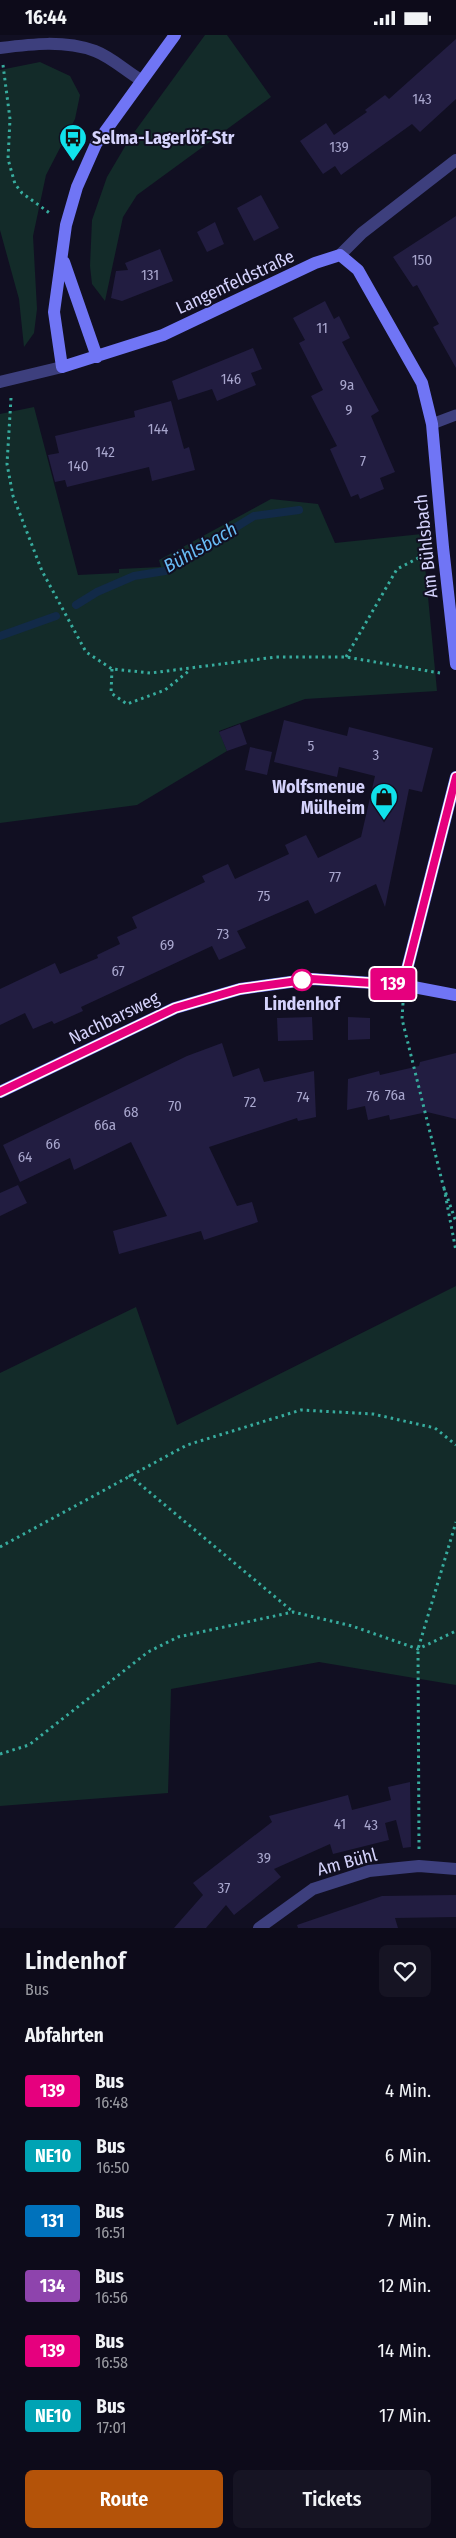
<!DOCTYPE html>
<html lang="de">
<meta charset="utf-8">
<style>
:root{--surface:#0d0b1a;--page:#161423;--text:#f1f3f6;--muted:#9a9ba2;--accent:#b45309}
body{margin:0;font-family:"Fira Sans Condensed",sans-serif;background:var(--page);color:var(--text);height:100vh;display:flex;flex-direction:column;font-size:19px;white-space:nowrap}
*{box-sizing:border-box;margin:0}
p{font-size:16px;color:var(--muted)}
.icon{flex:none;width:28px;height:28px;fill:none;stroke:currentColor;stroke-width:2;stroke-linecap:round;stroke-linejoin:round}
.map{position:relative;height:1893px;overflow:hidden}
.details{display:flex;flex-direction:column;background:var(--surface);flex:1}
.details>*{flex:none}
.badge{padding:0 10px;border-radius:4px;font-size:18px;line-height:32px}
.map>.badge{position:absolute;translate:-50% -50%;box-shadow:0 0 0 2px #fff}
h2{padding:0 25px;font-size:19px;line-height:45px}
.round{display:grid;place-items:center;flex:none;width:52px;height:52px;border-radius:8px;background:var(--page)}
.summary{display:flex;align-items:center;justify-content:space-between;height:85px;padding:0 25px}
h1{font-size:24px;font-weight:600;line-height:38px}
.button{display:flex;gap:10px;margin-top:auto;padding:10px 25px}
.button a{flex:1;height:58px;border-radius:8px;background:var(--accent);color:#fff;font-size:20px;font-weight:600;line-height:58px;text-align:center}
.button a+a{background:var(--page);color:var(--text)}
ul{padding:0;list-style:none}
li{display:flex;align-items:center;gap:15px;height:65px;padding:0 25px}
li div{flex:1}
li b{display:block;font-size:19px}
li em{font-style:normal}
li .badge{min-width:55px;font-weight:700;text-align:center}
.status{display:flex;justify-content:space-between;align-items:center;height:35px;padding:0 25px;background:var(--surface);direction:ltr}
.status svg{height:14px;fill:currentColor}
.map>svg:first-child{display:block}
.green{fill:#132b29}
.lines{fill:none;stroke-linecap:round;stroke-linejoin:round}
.stream{stroke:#122a48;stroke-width:8}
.building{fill:#221d41}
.path{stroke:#37ac9e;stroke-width:3;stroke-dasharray:2.5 4;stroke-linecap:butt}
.lane{stroke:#3d3f7d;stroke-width:11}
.street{stroke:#3d3f7d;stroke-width:12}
.secondary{stroke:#7075f5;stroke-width:12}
.line-casing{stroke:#fff;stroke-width:11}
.line{stroke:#e6007e;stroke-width:8}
.stop-dot{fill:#fff;stroke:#e6007e;stroke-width:2.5}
.labels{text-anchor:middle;stroke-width:4;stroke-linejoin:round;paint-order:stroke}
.number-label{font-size:15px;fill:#a8a6cd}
.poi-label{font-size:18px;font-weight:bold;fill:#d5d3fc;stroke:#110f22;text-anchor:start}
.street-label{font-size:18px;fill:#d5d3fc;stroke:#110f22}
.stop-label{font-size:18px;font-weight:bold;fill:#d5d3fc;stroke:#110f22}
.water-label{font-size:19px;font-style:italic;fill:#68bcf5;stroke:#110f22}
</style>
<div class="status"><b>16:44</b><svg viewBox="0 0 49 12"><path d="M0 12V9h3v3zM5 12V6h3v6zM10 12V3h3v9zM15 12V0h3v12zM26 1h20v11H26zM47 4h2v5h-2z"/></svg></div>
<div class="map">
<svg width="456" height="1893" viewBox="0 0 456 1893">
<rect width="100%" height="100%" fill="#110f22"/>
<!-- green -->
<path class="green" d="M 205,0 L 227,0 L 271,62 L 137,160 L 123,182 L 105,266 L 92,249 L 90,231 L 92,185 L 107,142 L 130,103 Z
M 40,27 L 70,41 L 80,60 L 75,84 L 46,140 L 33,201 L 37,274 L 34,298 L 24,312 L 19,264 L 0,195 L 0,35 Z
M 34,372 L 78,540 L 119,538 L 119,534 L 161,532 L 159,525 L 271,464 L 318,469 L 335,508 L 422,499 L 437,656 L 305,664 L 219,696 L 227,716 L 137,770 L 0,788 L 0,379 Z
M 456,1251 L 456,1650 L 319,1627 L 171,1654 L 168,1758 L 0,1771 L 0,1338 L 136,1272 L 177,1390 Z"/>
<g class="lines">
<!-- stream -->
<path class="stream" d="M 76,570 L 97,557 L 134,541 L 165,536 L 254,481 L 299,475
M 0,601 L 56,581"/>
</g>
<!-- building -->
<path class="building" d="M 456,4 L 456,64 L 420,97 L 412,89 L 341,140 L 335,131 L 323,139 L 300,106 L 326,88 L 334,100 L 367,77 L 365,75 L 385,60 L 389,64 Z
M 261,160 L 279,193 L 254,206 L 237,173 Z
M 456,181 L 456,333 L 433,292 L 439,289 L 417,250 L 413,252 L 393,222 Z
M 215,187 L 224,209 L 207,217 L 197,197 Z
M 160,214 L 173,246 L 122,266 L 111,263 L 116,236 L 128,235 L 125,228 Z
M 325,266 L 334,284 L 339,281 L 350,303 L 342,307 L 379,376 L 371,381 L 395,437 L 380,443 L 384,454 L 360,464 L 358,459 L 351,462 L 330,414 L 337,411 L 311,361 L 323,355 L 299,308 L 305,305 L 293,283 Z
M 253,313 L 262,334 L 251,338 L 256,350 L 217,366 L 212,354 L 178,365 L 172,346 Z
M 171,366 L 184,414 L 189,412 L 195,435 L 152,446 L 149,432 L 67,452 L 65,445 L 55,447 L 48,420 L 59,418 L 55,401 L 135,382 L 134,376 Z
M 284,685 L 347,701 L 349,692 L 433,713 L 422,757 L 409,754 L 385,872 L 376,849 L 315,879 L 308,865 L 237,896 L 246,913 L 219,925 L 212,911 L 81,972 L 83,976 L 54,989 L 52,986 L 33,994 L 25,978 L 0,990 L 0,954 L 55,928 L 60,939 L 98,923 L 97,920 L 120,909 L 117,902 L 137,893 L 132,882 L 205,847 L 202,841 L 228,829 L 235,844 L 289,819 L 285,810 L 306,800 L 318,823 L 361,802 L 375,741 L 339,732 L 337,742 L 274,727 Z
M 240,689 L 247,709 L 227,716 L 219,697 Z
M 250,712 L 272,717 L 267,740 L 245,735 Z
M 312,982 L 313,1005 L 278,1006 L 277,983 Z
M 348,982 L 370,983 L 370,1004 L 348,1005 Z
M 222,1008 L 233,1042 L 259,1033 L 264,1047 L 314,1036 L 316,1082 L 298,1086 L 297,1083 L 209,1112 L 237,1171 L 252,1167 L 258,1187 L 204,1205 L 201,1196 L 119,1219 L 113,1196 L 167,1181 L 131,1107 L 74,1135 L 70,1123 L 20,1147 L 3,1110 L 187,1021 Z
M 456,1018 L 456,1084 L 427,1077 L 390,1085 L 389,1080 L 368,1085 L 365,1071 L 347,1075 L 348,1044 L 379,1036 L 380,1040 L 419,1031 L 420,1027 Z
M 18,1150 L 27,1168 L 0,1181 L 0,1158 Z
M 410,1747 L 411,1812 L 403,1813 L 396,1785 L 385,1788 L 389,1805 L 333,1819 L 330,1809 L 274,1834 L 281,1842 L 234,1880 L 226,1870 L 206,1893 L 174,1893 L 203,1860 L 193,1848 L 272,1787 L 269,1781 L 348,1760 L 352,1775 L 391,1765 L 388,1752 Z
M 456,1860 L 456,1882 L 395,1883 L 398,1893 L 298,1893 L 297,1890 L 382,1861 Z"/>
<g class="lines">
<!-- path -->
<path class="path" d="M 3,30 L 10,84 L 8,124 L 15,149 L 22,158 L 51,179
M 11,363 L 7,429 L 13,461 L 42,536 L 86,617 L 112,634 L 151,638 L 276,622 L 346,622 L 440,638
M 346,622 L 397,534 L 426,519
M 112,634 L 111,658 L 127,669 L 165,655 L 190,635
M 403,968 L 402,984 L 443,1150 L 456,1187
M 444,1153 L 456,1216
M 129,1440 L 292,1576
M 0,1512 L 187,1410 L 301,1375 L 373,1379 L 435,1393 L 456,1410
M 0,1719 L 29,1710 L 148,1617 L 178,1602 L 293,1577 L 352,1591 L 418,1614 L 456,1596
M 419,1814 L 418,1614 L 456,1487"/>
<!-- lane -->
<path class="lane" d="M 432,389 L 456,380"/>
<!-- street -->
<path class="street" d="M 0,13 C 32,9 64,5 95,16 C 111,22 126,36 141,45
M 340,220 L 362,198 L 456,125
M 0,347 L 62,332
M 259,1893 L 313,1854 L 369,1836 L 419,1831 L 456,1834"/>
<!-- secondary -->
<path class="secondary" d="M 175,0 L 96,109 L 77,152 L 66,190 L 54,277 L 62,332 L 163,300 L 315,228 L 340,220 L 358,235 L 422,348 L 432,389 L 443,512 L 456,629
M 64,227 L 97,322
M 403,950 L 456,742
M 0,1057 L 175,973 L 240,954 L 312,944 L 403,950 L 456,960"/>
</g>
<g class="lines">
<defs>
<path id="line" d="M 0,1057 L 175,973 L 240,954 L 312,944 L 403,950 L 456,742"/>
</defs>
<!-- line casing -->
<use href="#line" class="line-casing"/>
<!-- line -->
<use href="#line" class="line"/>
</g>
<!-- icons -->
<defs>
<symbol id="bus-pin" viewBox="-11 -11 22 30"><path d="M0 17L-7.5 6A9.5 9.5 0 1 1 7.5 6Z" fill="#10e2eb" stroke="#110f22"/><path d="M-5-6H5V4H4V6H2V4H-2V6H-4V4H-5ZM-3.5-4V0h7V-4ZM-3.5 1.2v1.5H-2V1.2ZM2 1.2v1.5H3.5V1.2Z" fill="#111"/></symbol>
<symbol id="shop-pin" viewBox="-11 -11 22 30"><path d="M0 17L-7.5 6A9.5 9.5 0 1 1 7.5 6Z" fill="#10e2eb" stroke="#110f22"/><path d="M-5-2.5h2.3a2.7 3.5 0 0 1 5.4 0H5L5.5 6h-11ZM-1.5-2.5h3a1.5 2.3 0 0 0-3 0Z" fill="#111"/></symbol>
</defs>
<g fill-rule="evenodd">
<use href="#bus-pin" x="57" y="87" width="32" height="43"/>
<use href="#shop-pin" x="368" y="746" width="32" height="43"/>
</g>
<!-- markers -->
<circle class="stop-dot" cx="302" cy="945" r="10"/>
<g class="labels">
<!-- number labels -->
<g class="number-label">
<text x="422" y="69">143</text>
<text x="339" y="117">139</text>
<text x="422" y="230">150</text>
<text x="150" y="245">131</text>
<text x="322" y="298">11</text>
<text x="231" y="349">146</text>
<text x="347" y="355">9a</text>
<text x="349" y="380">9</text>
<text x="158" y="399">144</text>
<text x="105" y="422">142</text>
<text x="363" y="431">7</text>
<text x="78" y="436">140</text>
<text x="311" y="716">5</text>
<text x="376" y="725">3</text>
<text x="335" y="847">77</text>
<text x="264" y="866">75</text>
<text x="223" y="904">73</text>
<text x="167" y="915">69</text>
<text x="118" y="941">67</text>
<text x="395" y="1065">76a</text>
<text x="373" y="1066">76</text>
<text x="303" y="1067">74</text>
<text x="250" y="1072">72</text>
<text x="175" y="1076">70</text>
<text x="131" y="1082">68</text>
<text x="105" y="1095">66a</text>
<text x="53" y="1114">66</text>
<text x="25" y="1127">64</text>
<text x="340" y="1794">41</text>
<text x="371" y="1795">43</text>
<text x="264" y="1828">39</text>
<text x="224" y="1858">37</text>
</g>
<!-- poi labels -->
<g class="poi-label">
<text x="92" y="109">Selma-Lagerlöf-Str</text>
<text x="365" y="758" text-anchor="end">Wolfsmenue<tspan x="365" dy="21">Mülheim</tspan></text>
</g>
<!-- street labels -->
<g class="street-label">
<text transform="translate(235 247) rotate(-25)" y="6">Langenfeldstraße</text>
<text transform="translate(426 511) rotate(-96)" y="6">Am Bühlsbach</text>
<text transform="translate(114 983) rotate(-26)" y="6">Nachbarsweg</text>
<text transform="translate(347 1827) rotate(-15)" y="6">Am Bühl</text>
</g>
<!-- stop labels -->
<g class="stop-label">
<text x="302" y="975">Lindenhof</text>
</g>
<!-- water labels -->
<g class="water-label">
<text transform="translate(200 512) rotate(-30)" y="7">Bühlsbach</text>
</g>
</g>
</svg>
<b class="badge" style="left:393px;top:949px;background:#e6007e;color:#fff">139</b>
</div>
<section class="details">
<div class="summary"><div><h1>Lindenhof</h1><p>Bus</p></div><a class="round"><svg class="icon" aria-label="heart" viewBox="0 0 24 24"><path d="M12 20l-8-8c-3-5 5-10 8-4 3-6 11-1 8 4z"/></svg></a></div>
<h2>Abfahrten</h2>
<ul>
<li><span class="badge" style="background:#e6007e;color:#fff">139</span><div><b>Bus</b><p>16:48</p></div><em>4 Min.</em></li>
<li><span class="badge" style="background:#00a3b4;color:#fff">NE10</span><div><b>Bus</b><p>16:50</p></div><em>6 Min.</em></li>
<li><span class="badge" style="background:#0072bc;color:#fff">131</span><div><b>Bus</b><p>16:51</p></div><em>7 Min.</em></li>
<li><span class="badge" style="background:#8e44ad;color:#fff">134</span><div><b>Bus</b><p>16:56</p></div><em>12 Min.</em></li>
<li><span class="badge" style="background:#e6007e;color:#fff">139</span><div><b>Bus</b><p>16:58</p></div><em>14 Min.</em></li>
<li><span class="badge" style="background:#00a3b4;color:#fff">NE10</span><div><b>Bus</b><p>17:01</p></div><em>17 Min.</em></li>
</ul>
<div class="button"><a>Route</a><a>Tickets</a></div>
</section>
